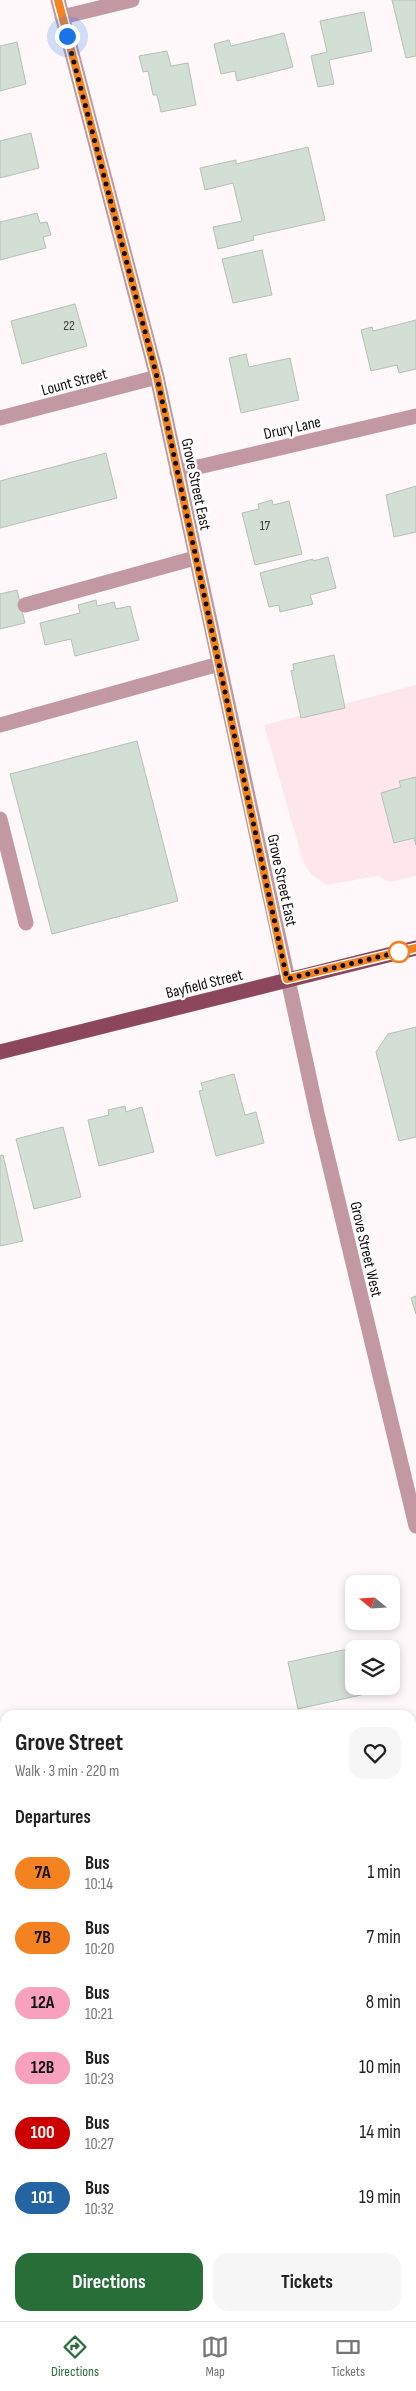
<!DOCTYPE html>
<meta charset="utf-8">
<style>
:root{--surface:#fff;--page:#f6f6f6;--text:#222;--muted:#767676;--line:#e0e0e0;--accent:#286e39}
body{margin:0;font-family:"Sofia Sans Condensed",sans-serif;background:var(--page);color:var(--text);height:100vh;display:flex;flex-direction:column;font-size:19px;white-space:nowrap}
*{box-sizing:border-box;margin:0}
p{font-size:16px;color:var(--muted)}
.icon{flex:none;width:28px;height:28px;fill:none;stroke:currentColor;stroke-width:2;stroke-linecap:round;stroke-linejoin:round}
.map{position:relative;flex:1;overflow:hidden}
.panel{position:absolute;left:0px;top:1710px;width:416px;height:611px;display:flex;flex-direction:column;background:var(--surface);border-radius:15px 15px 0 0;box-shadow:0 2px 8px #0003}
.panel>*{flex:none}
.badge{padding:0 10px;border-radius:16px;font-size:18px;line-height:32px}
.needle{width:32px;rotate:288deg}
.tools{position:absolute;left:345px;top:1575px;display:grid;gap:10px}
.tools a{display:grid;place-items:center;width:55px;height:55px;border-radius:10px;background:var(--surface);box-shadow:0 2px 8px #0003;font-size:25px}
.you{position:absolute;width:25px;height:25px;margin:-12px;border:4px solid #fff;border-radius:50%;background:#1a73e8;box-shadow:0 0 0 8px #1a73e833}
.map>.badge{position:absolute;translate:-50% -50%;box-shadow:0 0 0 2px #fff}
h2{padding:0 15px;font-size:19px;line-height:45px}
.round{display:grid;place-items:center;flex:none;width:52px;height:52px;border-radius:15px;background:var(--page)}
.head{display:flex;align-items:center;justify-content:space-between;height:85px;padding:0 15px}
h1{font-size:24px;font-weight:700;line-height:38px}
.action{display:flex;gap:10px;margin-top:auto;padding:10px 15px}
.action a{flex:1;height:58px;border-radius:15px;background:var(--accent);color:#fff;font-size:20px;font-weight:700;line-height:58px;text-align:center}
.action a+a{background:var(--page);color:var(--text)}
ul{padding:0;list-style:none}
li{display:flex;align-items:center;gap:15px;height:65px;padding:0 15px}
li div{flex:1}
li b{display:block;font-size:19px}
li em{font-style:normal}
li .badge{min-width:55px;font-weight:700;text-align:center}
.tab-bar{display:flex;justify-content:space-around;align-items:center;height:70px;border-top:1px solid var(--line);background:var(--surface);font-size:14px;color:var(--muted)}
.tab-bar a{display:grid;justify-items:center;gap:2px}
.tab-bar .current{color:var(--accent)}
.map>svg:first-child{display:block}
.built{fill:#fee6ec}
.building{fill:#d3ded4;stroke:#b5c0b7}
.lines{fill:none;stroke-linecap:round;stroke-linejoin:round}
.minor{stroke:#c299a3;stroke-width:15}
.major{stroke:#8d475d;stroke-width:15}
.line-casing{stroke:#fff;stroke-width:11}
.line{stroke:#f58220;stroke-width:8}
.walk{stroke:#120d0e;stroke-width:5;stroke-dasharray:0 9}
.stop-dot{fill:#fff;stroke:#f58220;stroke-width:2.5}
.labels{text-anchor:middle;stroke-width:5;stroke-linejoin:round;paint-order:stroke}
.number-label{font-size:14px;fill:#424140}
.street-label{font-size:16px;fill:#120d0e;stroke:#fff}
</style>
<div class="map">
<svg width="416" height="2321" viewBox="0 0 416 2321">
<rect width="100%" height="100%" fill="#fff8fa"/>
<!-- built -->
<path class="built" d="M 416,685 L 416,876 L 390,882 L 378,876 L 326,885 L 311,874 L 303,861 L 264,725 Z"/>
<!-- building -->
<path class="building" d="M 392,0 L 416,0 L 416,56 L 406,58 Z
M 364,12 L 372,51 L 329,60 L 334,84 L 318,87 L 311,56 L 327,52 L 320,21 Z
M 284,33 L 293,67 L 237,81 L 235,71 L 221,74 L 214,44 L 229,40 L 231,46 Z
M 17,42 L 26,84 L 0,91 L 0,46 Z
M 167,51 L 171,66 L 188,63 L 196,105 L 161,112 L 157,95 L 153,95 L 148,71 L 143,72 L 139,56 Z
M 31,133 L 39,168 L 0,178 L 0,141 Z
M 308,147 L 325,220 L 253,236 L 254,240 L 218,249 L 213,227 L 242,221 L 233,183 L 205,190 L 200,168 L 236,160 L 236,164 Z
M 37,213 L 40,223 L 47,222 L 51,235 L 43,237 L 46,248 L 0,260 L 0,222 Z
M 262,250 L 272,295 L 233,303 L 222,259 Z
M 75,304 L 87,346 L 22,364 L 11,321 Z
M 416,320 L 416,369 L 399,373 L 397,365 L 371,371 L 361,330 L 372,327 L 373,331 Z
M 246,354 L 249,367 L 290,358 L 299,400 L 241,413 L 229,358 Z
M 106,453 L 117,498 L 0,528 L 0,481 Z
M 416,486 L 416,532 L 394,537 L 386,495 Z
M 272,500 L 273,505 L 289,501 L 302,554 L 255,565 L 242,513 L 259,509 L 258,504 Z
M 328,557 L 336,588 L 310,595 L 313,604 L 280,612 L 279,605 L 269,607 L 260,573 L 313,559 L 313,561 Z
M 17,590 L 25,623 L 0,629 L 0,594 Z
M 96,600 L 97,606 L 114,602 L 116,609 L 130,606 L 139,640 L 75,656 L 71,639 L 45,645 L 40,623 L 80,613 L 78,605 Z
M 334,655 L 345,708 L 301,718 L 291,671 L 294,670 L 293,664 Z
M 137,741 L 178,901 L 52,934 L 10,774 Z
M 416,777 L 416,845 L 414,838 L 394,843 L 381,793 L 401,787 L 399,781 Z
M 416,1027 L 416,1137 L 399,1141 L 376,1052 L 388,1034 Z
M 234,1074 L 245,1115 L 256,1112 L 264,1143 L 216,1156 L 199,1091 L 203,1090 L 201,1083 Z
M 125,1106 L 126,1112 L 142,1107 L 154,1152 L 99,1166 L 88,1120 L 109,1115 L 108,1110 Z
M 63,1127 L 81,1197 L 34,1209 L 16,1139 Z
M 3,1155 L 23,1241 L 0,1246 L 0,1156 Z
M 416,1296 L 416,1314 L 411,1298 Z
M 348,1649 L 351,1662 L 354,1662 L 354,1686 L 359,1686 L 361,1695 L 298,1709 L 288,1662 Z
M 302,1711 L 303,1715 L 284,1715 Z
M 411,1888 L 412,1892 L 416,1891 L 416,1929 L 411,1930 Z
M 411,1947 L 413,1947 L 416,1953 L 416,1980 L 411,1982 Z
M 416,2037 L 416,2079 L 411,2079 L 411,2038 Z"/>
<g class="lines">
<!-- minor -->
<path class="minor" d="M 58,0 L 157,377 L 317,1113 L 416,1526
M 62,17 L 132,0
M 0,418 L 157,377
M 177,472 L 416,416
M 25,605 L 195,558
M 0,725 L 219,664
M 0,819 L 26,923"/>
<!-- major -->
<path class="major" d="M 0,1052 L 416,948"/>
</g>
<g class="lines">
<defs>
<path id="line" d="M 58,0 L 157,377 L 287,979 L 416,948"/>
</defs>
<!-- line casing -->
<use href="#line" class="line-casing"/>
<!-- line -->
<use href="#line" class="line"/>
<!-- walk -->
<path class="walk" d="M 67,36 L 157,377 L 287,979 L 399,952"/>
</g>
<!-- markers -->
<circle class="stop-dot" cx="399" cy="952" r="10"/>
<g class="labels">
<!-- number labels -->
<g class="number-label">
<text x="69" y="330">22</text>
<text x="265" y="530">17</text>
</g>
<!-- street labels -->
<g class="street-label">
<text transform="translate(74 381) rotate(-15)" y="6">Lount Street</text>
<text transform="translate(292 427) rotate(-13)" y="6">Drury Lane</text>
<text transform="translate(197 484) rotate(78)" y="6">Grove Street East</text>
<text transform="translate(283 880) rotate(78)" y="6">Grove Street East</text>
<text transform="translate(204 983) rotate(-14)" y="6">Bayfield Street</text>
<text transform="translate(367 1249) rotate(77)" y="6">Grove Street West</text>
</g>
</g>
</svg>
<div class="tools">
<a><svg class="needle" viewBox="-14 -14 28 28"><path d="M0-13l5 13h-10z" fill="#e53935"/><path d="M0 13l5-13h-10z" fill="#767676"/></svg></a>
<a><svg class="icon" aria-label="layers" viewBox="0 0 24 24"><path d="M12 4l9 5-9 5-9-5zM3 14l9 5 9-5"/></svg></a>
</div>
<div class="you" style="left:67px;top:36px"></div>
<section class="panel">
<div class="head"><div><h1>Grove Street</h1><p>Walk · 3 min · 220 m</p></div><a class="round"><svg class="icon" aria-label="heart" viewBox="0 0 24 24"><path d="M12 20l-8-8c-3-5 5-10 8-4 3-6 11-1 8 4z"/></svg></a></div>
<h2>Departures</h2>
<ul>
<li><span class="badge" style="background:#f58220;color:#111">7A</span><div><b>Bus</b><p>10:14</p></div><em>1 min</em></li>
<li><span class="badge" style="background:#f58220;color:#111">7B</span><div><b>Bus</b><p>10:20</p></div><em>7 min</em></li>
<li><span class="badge" style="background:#f8a1be;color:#111">12A</span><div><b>Bus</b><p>10:21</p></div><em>8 min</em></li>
<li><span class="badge" style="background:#f8a1be;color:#111">12B</span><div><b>Bus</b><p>10:23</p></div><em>10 min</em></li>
<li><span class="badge" style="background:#c00;color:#fff">100</span><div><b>Bus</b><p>10:27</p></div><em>14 min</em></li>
<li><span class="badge" style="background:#2464a2;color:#fff">101</span><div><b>Bus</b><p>10:32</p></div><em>19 min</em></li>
</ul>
<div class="action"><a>Directions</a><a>Tickets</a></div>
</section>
</div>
<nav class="tab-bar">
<a class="current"><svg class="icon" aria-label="directions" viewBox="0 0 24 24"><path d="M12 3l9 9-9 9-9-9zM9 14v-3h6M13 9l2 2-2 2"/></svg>Directions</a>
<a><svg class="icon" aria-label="map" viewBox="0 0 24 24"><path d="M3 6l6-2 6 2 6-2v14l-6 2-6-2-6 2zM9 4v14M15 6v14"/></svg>Map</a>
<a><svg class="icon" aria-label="tickets" viewBox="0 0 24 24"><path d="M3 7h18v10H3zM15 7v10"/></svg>Tickets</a>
</nav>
